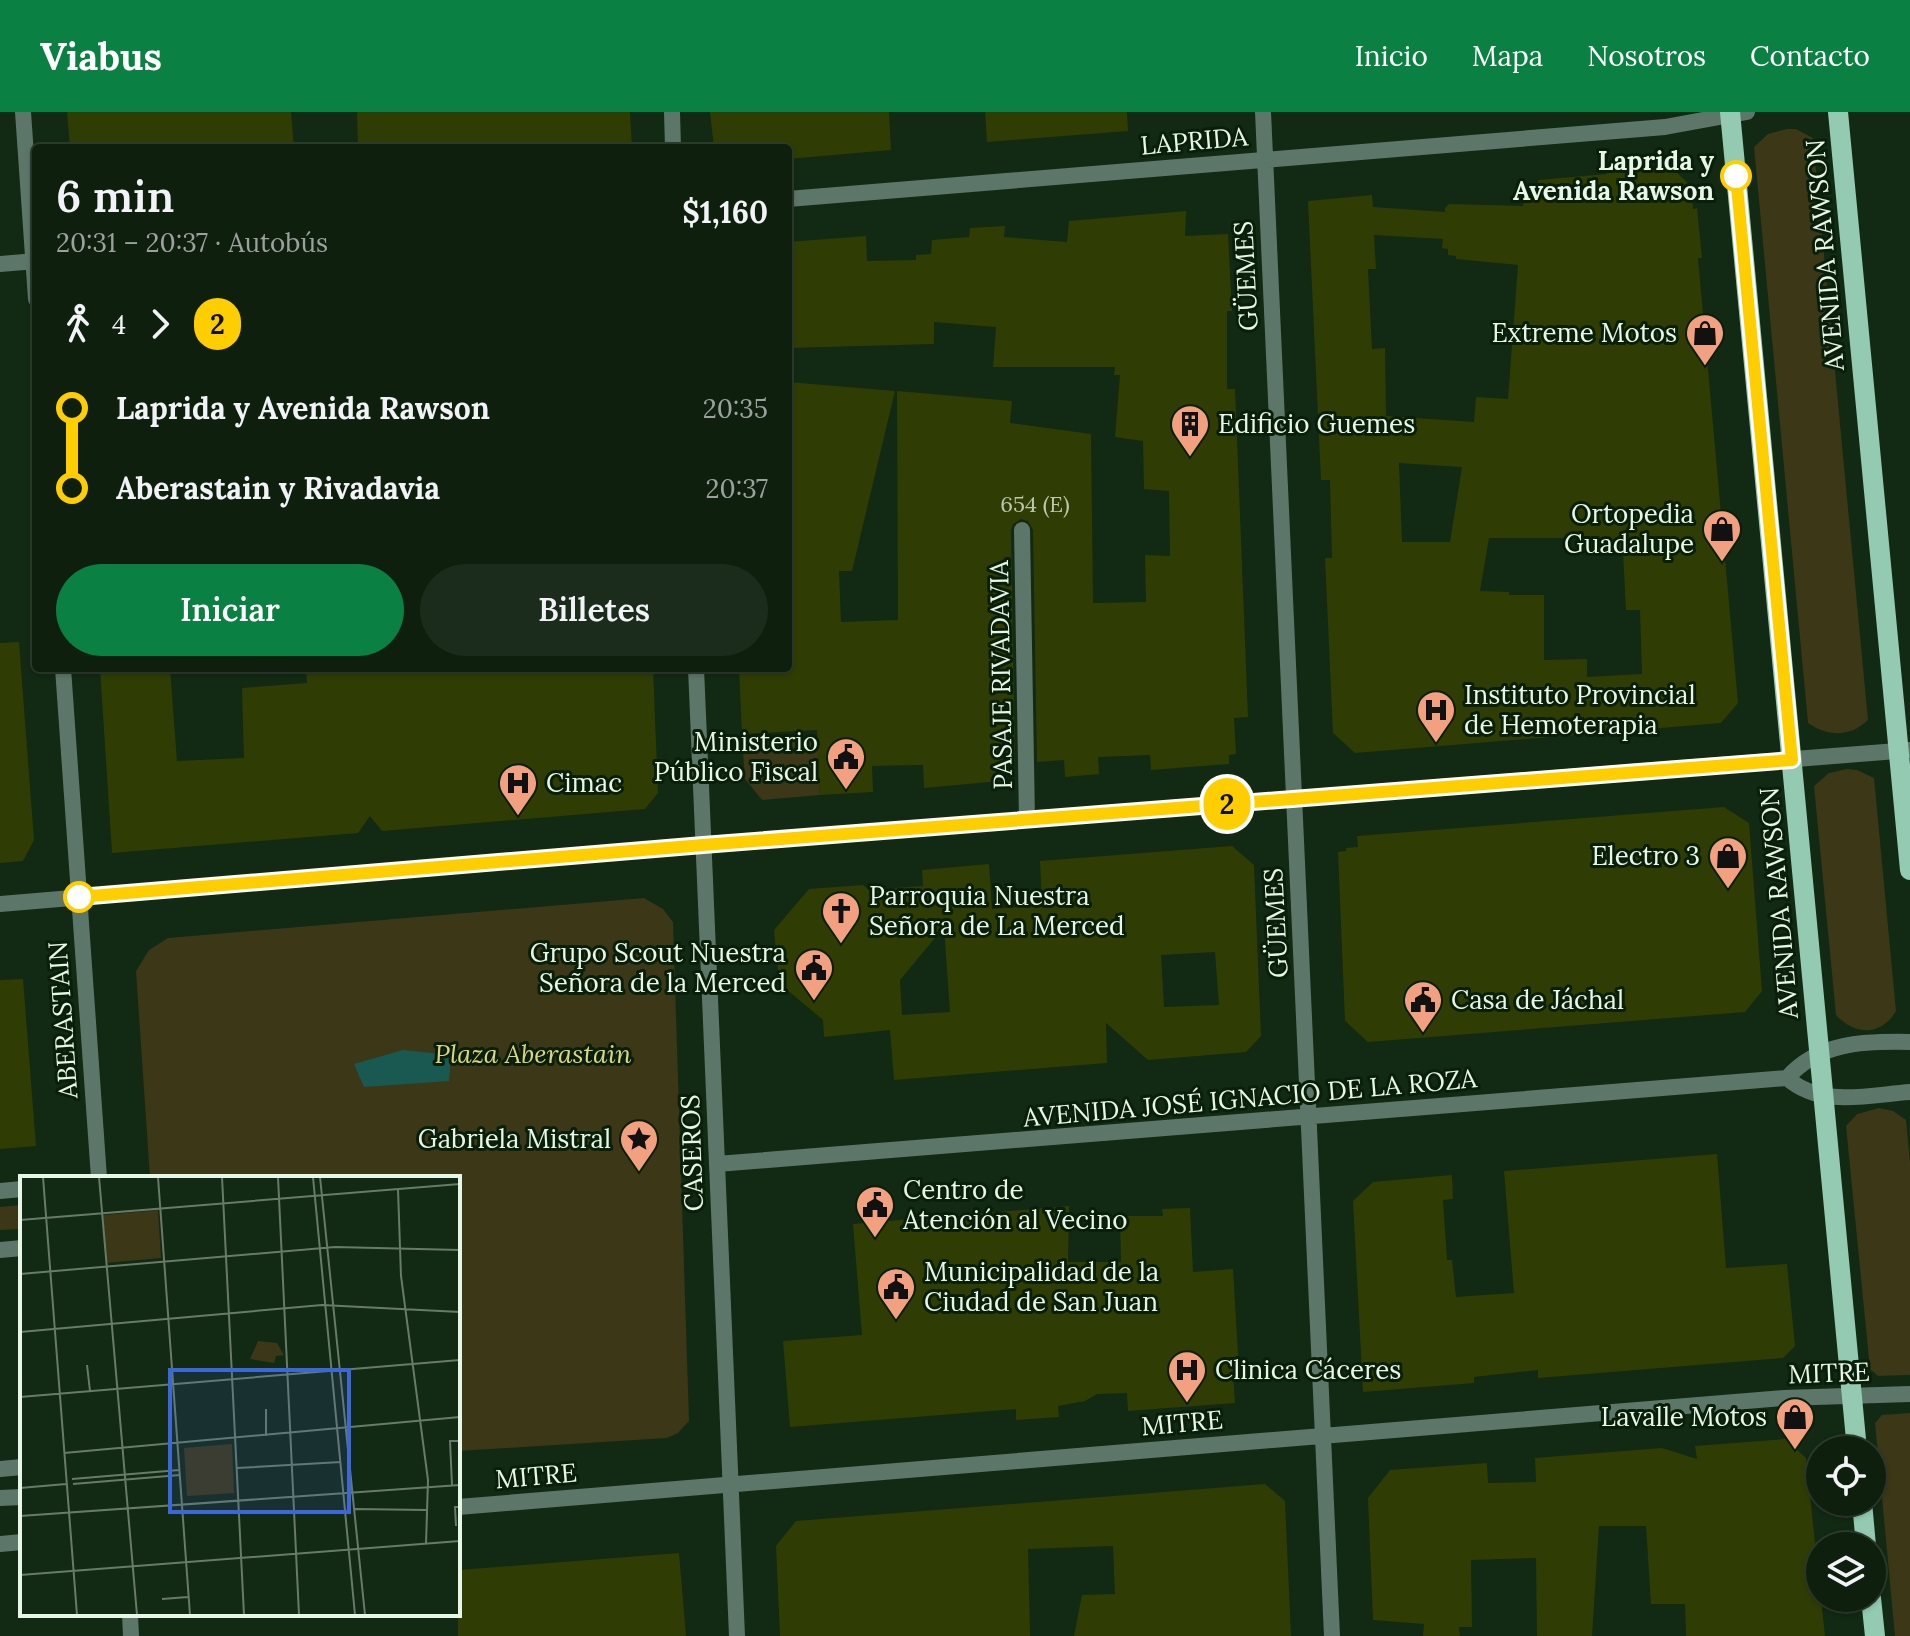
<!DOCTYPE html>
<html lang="es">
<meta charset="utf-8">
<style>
:root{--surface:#0e1f0e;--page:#1c2c1c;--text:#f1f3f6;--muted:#9ba29e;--line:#2e3d2e;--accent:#0b8043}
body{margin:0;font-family:Lora,serif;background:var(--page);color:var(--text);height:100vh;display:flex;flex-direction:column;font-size:30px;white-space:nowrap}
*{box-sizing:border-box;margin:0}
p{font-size:26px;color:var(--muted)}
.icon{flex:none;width:44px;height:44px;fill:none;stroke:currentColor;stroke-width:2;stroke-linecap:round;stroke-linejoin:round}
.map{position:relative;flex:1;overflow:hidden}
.panel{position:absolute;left:32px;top:32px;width:760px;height:528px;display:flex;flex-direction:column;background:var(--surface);border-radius:8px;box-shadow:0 2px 6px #0004,0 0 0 2px var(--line)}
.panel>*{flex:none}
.badge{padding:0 16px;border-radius:26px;font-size:28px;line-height:52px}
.buttons{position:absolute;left:1806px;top:1324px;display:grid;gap:16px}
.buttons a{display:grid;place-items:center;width:80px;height:80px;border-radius:50%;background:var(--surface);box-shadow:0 2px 6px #0004,0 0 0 2px var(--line);font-size:40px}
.map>.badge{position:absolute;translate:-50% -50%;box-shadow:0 0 0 4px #fff}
.legs{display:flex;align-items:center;gap:12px;height:88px;padding:0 24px;font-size:26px}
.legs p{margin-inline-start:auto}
.headline{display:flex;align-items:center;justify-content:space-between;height:136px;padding:0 24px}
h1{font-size:44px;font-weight:600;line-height:60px}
.primary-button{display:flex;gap:16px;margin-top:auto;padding:16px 24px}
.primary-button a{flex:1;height:92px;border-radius:48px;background:var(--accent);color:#fff;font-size:32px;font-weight:600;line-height:92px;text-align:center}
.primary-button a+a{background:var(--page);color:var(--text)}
ul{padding:0 24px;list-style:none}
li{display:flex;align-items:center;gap:28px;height:80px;font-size:30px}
li i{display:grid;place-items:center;width:12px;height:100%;margin:0 10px;background:currentColor}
li i::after{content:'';width:20px;height:20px;margin:-10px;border:6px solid;border-radius:50%;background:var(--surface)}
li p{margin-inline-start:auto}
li:first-child i{background:linear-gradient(#0000 50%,currentColor 0)}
li:last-child i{background:linear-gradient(currentColor 50%,#0000 0)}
header{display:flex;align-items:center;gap:48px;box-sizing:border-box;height:112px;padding:0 40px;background:var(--accent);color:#fff}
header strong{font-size:38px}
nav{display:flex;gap:44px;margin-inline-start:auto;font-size:28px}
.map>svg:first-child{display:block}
.green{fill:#3b3717}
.water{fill:#1a5952}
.building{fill:#2f3d04;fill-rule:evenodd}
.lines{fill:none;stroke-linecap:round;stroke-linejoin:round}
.service{stroke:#5c7669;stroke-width:16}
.minor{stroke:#5c7669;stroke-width:16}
.primary{stroke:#93cab1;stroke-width:20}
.line-1-casing{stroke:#fff;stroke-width:18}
.line-1{stroke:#ffce00;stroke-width:12}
.stop-1-dot{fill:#fff;stroke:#ffce00;stroke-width:4}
.labels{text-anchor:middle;stroke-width:6;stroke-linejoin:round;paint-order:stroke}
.number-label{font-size:22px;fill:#bac8ae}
.street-label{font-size:26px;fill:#e8f6e7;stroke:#091f09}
.stop-label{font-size:26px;font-weight:bold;fill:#e8f6e7;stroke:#091f09;text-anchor:end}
.poi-label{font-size:26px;fill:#e8f6e7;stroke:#091f09;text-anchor:start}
.park-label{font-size:26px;font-style:italic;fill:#ded57e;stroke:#091f09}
.inset-road{fill:none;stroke:#687b68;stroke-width:2}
.view{fill:#3b67da;fill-opacity:0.15;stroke:#3b67da;stroke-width:4}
.inset-edge{fill:none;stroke:#e8f6e7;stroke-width:4}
</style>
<header>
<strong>Viabus</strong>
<nav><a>Inicio</a><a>Mapa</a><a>Nosotros</a><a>Contacto</a></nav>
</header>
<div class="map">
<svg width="1910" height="1524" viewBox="0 0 1910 1524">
<rect width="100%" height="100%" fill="#122913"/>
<!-- green -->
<path class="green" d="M 1787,17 L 1796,17 L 1813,26 L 1868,608 C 1851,625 1828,625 1808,611 L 1754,35 L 1768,22 Z
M 818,625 L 820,683 L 762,688 L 745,667 L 742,628 Z
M 1847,657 L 1857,658 L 1874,666 L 1896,899 C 1881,925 1854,923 1836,903 L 1814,674 L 1829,661 Z
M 644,786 L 663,797 L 673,810 L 689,1309 L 678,1321 L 667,1326 L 458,1339 L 458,1066 L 150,1066 L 136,859 L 149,838 L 168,826 Z
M 1879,996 L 1893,999 L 1906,1008 L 1910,1051 L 1910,1263 L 1878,1264 L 1870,1257 L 1846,1014 L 1857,1002 Z
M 22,1093 L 22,1117 L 0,1118 L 0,1095 Z
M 1910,1301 L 1910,1524 L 1895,1524 L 1875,1311 L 1882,1303 Z"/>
<!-- water -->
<path class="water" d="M 403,938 L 451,943 L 449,969 L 364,975 L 354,952 Z"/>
<!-- building -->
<path class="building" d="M 67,0 L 291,0 L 294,36 L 70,36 Z
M 357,0 L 630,0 L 632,36 L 358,36 Z
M 710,0 L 889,0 L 891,38 L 788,47 L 788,36 L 714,36 Z
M 985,0 L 1127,0 L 1128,19 L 987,30 Z
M 1650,53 L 1650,58 L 1672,56 L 1691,74 L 1693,97 L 1697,96 L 1702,146 L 1698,146 L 1738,591 L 1721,611 L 1355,641 L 1333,621 L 1325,446 L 1332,446 L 1330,368 L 1321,368 L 1308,89 L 1372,83 L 1373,95 L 1445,100 L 1445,96 L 1449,92 L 1523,94 L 1524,79 L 1538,78 L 1538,68 L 1607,62 L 1606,56 ZM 1374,123 L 1443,127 L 1442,136 L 1448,137 L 1448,143 L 1456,144 L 1456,147 L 1518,153 L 1508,287 L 1476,285 L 1474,310 L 1386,304 L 1385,236 L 1372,237 L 1368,157 L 1376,157 ZM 1399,351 L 1462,355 L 1450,430 L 1402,430 ZM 1489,426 L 1586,426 L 1587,443 L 1623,440 L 1626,498 L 1640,498 L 1642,562 L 1587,565 L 1587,547 L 1544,548 L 1544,483 L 1509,483 L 1509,480 L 1480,479 Z
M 1186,99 L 1185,124 L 1228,122 L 1232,199 L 1227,199 L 1227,277 L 1235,277 L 1248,605 L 1234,606 L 1236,642 L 1229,643 L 1229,652 L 1151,658 L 1150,643 L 1098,645 L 1099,662 L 1065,665 L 1064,648 L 1037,650 L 1033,418 L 1028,409 L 1021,407 L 1013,412 L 1011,418 L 1015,651 L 1000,654 L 1000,669 L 924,676 L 923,653 L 872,654 L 873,680 L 820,683 L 817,618 L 742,622 L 739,556 L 788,556 L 788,270 L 895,279 L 852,459 L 839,459 L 841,510 L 898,508 L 897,279 L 1012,289 L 1010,311 L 1091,322 L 1093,491 L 1146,490 L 1145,443 L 1170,444 L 1169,379 L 1144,377 L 1143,329 L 1115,325 L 1120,263 L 1114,263 L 1115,255 L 993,255 L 996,215 L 934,210 L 934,232 L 788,236 L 788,130 L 866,124 L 867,149 L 916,148 L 916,143 L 931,142 L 932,128 L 969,125 L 970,116 L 1005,114 L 1004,125 L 1067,130 L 1069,109 Z
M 19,530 L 34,728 L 23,749 L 0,751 L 0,531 Z
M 100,556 L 170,556 L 177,649 L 244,646 L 242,576 L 307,571 L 306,556 L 653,556 L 658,681 L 645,697 L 382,719 L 370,704 L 358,721 L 112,741 Z
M 1724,695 L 1749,711 L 1762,879 L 1745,900 L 1368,930 L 1345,909 L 1338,740 L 1346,739 L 1346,736 L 1358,735 L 1357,724 Z
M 1232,734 L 1254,753 L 1261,924 L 1246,940 L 1148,948 L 1106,911 L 1107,951 L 894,968 L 890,918 L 824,925 L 823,908 L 779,871 L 774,818 L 809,777 L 863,773 L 869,778 L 923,774 L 922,758 L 989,752 L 992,797 L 1042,793 L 1040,749 ZM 944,815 L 950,900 L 902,903 L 900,868 ZM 1215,840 L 1219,893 L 1164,895 L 1161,843 Z
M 23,867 L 36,1034 L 0,1037 L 0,868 Z
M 1717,1042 L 1726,1156 L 1787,1152 L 1795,1234 L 1783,1246 L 1538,1266 L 1538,1258 L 1474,1265 L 1474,1271 L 1363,1280 L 1353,1089 L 1373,1070 L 1452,1063 L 1453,1087 L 1443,1088 L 1447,1148 L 1452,1148 L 1456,1185 L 1514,1181 L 1504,1059 Z
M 1069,1094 L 1068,1150 L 1121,1150 L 1120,1104 L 1163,1104 L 1162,1097 L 1190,1096 L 1193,1160 L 1233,1157 L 1239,1259 L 1233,1260 L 1235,1291 L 1128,1299 L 1127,1281 L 1097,1282 L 1085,1289 L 1058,1294 L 1059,1305 L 1016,1308 L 1016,1297 L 790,1315 L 783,1229 L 862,1223 L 853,1112 Z
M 1785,1327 L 1806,1346 L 1825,1524 L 1686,1524 L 1685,1492 L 1651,1492 L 1646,1414 L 1599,1414 L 1592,1524 L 1537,1524 L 1536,1446 L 1471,1448 L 1472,1515 L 1459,1515 L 1460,1524 L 1423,1524 L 1424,1512 L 1373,1508 L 1368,1386 L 1390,1358 L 1487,1351 L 1488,1371 L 1536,1370 L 1535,1346 L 1662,1336 L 1697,1347 L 1695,1334 Z
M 1265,1372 L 1285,1389 L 1291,1524 L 1074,1524 L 1082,1483 L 1115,1482 L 1113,1434 L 1028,1437 L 1030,1524 L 780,1524 L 776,1434 L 796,1409 Z
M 679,1441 L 686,1524 L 458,1524 L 458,1458 Z"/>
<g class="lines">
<!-- service -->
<path class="service" d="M 0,1357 L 22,1355
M 0,1386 L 22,1385"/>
<!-- minor -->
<path class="minor" d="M 23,0 L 36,187
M 672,0 L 673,36
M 1263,0 L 1332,1524
M 788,87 L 1665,15 L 1747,0
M 0,152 L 36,149
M 1022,418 L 1027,708
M 63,556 L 99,1066
M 696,556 L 737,1524
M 0,792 L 703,733 L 1910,638
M 1787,966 C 1821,996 1868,983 1910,980
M 717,1052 L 1787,966 C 1819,930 1864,929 1910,930
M 0,1079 L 22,1077
M 0,1138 L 22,1136
M 458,1395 L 1784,1286 L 1910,1282
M 0,1432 L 22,1430
M 130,1502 L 131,1524"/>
<!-- primary -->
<path class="primary" d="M 1730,0 L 1857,1338
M 1838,0 L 1910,758
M 1862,1390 L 1866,1434
M 1871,1486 L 1875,1524"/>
</g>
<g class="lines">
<defs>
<path id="line-1" d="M 79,785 L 703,733 L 1792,648 L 1736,64"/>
</defs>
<!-- line-1 casing -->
<use href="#line-1" class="line-1-casing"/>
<!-- line-1 -->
<use href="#line-1" class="line-1"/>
</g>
<!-- icons -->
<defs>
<symbol id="shop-pin" viewBox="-11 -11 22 30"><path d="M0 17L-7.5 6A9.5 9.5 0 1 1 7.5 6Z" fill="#f2a080" stroke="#091f09"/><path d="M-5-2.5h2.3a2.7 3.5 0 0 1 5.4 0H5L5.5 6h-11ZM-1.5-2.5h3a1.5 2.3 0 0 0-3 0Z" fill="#111"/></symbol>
<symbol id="building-pin" viewBox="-11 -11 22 30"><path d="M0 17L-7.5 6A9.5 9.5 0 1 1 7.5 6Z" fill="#f2a080" stroke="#091f09"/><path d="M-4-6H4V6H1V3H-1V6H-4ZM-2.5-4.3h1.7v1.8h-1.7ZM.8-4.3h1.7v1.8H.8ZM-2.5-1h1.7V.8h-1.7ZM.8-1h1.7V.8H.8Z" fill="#111"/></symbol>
<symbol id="hospital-pin" viewBox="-11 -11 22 30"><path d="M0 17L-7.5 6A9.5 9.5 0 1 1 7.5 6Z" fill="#f2a080" stroke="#091f09"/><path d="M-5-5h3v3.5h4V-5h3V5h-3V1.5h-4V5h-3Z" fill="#111"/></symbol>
<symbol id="civic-pin" viewBox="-11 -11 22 30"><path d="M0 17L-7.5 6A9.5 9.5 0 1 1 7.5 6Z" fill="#f2a080" stroke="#091f09"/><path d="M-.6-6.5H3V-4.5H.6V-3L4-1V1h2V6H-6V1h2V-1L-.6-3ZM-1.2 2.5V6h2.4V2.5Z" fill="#111"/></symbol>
<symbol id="church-pin" viewBox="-11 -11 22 30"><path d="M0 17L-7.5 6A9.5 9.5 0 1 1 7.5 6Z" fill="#f2a080" stroke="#091f09"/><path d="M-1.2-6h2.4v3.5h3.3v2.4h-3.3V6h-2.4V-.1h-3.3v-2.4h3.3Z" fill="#111"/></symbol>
<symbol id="sight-pin" viewBox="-11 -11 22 30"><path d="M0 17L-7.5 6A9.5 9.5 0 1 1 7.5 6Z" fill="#f2a080" stroke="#091f09"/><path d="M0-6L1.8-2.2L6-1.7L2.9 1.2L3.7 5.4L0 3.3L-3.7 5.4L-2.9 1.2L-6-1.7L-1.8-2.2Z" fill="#111"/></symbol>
</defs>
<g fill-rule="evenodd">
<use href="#shop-pin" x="1683" y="199" width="44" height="60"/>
<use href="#building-pin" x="1168" y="290" width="44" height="60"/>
<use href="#shop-pin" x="1700" y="395" width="44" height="60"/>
<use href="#hospital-pin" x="1414" y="576" width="44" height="60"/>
<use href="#civic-pin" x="824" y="623" width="44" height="60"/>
<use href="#hospital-pin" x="496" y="649" width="44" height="60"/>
<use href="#shop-pin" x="1706" y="722" width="44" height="60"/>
<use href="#church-pin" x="819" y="777" width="44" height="60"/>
<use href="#civic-pin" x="792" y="834" width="44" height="60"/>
<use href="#civic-pin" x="1401" y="866" width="44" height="60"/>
<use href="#sight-pin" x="617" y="1005" width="44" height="60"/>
<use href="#civic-pin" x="853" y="1071" width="44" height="60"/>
<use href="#civic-pin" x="874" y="1153" width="44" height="60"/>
<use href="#hospital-pin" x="1165" y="1236" width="44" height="60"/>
<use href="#shop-pin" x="1773" y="1283" width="44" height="60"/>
</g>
<!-- markers -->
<g class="stop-1-dot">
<circle cx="1736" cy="64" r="14"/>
<circle cx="79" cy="785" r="14"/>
</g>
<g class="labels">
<!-- number labels -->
<g class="number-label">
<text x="1035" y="400">654 (E)</text>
</g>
<!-- street labels -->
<g class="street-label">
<text transform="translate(1194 29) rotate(-5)" y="9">LAPRIDA</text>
<text transform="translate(1825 143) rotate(-95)" y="9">AVENIDA RAWSON</text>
<text transform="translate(1246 164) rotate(-93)" y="9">GÜEMES</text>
<text transform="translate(1001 563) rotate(-91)" y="9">PASAJE RIVADAVIA</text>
<text transform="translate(1779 791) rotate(-95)" y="9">AVENIDA RAWSON</text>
<text transform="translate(1276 811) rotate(-93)" y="9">GÜEMES</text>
<text transform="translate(63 908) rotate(-94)" y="9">ABERASTAIN</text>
<text transform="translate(1250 986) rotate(-5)" y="9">AVENIDA JOSÉ IGNACIO DE LA ROZA</text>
<text transform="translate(692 1041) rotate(-92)" y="9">CASEROS</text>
<text transform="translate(1829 1261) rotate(-2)" y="9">MITRE</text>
<text transform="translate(1182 1311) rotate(-5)" y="9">MITRE</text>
<text transform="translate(536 1364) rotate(-5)" y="9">MITRE</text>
</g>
<!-- stop labels -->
<g class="stop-label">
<text x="1714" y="58">Laprida y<tspan x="1714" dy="30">Avenida Rawson</tspan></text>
</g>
<!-- poi labels -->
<g class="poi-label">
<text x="1677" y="230" text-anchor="end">Extreme Motos</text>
<text x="1218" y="321">Edificio Guemes</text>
<text x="1694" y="411" text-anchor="end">Ortopedia<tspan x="1694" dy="30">Guadalupe</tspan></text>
<text x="1464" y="592">Instituto Provincial<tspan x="1464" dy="30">de Hemoterapia</tspan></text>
<text x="818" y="639" text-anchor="end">Ministerio<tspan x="818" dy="30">Público Fiscal</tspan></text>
<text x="546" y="680">Cimac</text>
<text x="1700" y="753" text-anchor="end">Electro 3</text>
<text x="869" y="793">Parroquia Nuestra<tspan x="869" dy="30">Señora de La Merced</tspan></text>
<text x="786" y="850" text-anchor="end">Grupo Scout Nuestra<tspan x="786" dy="30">Señora de la Merced</tspan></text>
<text x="1451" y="897">Casa de Jáchal</text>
<text x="611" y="1036" text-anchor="end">Gabriela Mistral</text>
<text x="903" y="1087">Centro de<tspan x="903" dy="30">Atención al Vecino</tspan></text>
<text x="924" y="1169">Municipalidad de la<tspan x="924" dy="30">Ciudad de San Juan</tspan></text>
<text x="1215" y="1267">Clinica Cáceres</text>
<text x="1767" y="1314" text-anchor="end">Lavalle Motos</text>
</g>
<!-- park labels -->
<g class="park-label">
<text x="533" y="951">Plaza Aberastain</text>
</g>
</g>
<!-- overview -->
<g transform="translate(20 1064)">
<rect width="440" height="440" fill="#122913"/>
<path d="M 138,34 L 141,82 L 86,87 L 83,39 ZM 238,165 L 257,167 L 264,179 L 256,180 L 254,187 L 230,183 ZM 212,268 L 214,317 L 167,320 L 164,272 Z" fill="#3b3717"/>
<path class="inset-road" d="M 23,1 L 57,439M 79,1 L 117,439M 138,1 L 170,439M 202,1 L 224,439M 258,1 L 279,439M 293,1 L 335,439M 300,1 L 345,439M 378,13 L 381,100 L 408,304 L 406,368M 0,44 L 440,8M 0,98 L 315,71 L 440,74M 0,156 L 302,129 L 440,136M 67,189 L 70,215M 0,221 L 440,184M 246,233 L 246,260M 44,277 L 440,241M 217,292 L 321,286M 52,303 L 159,294M 53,308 L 160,299M 432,309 L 430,265 L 440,265M 0,312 L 46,308M 335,333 L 406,334M 0,340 L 440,309M 436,350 L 435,331 L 440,331M 0,399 L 440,365M 142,423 L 168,421"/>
<path class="view" d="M 150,194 L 329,194 L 329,336 L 150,336 Z"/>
<rect width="440" height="440" class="inset-edge"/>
</g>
</svg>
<div class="buttons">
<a><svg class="icon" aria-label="locate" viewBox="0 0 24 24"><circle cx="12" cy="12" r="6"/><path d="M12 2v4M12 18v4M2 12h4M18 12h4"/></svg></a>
<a><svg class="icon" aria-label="layers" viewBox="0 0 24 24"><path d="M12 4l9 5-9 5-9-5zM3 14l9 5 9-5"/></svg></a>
</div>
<b class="badge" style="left:1227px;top:692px;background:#ffce00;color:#111">2</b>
<section class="panel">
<div class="headline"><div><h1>6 min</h1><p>20:31 – 20:37 · Autobús</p></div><b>$1,160</b></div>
<div class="legs"><svg class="icon" aria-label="walk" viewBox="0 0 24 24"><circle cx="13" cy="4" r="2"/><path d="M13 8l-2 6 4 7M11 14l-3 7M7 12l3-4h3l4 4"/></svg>4<svg class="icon" aria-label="forward" viewBox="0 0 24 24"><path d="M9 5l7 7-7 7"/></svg><b class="badge" style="background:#ffce00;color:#111">2</b></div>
<ul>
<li><i style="color:#ffce00"></i><b>Laprida y Avenida Rawson</b><p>20:35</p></li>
<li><i style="color:#ffce00"></i><b>Aberastain y Rivadavia</b><p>20:37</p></li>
</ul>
<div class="primary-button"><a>Iniciar</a><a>Billetes</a></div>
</section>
</div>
